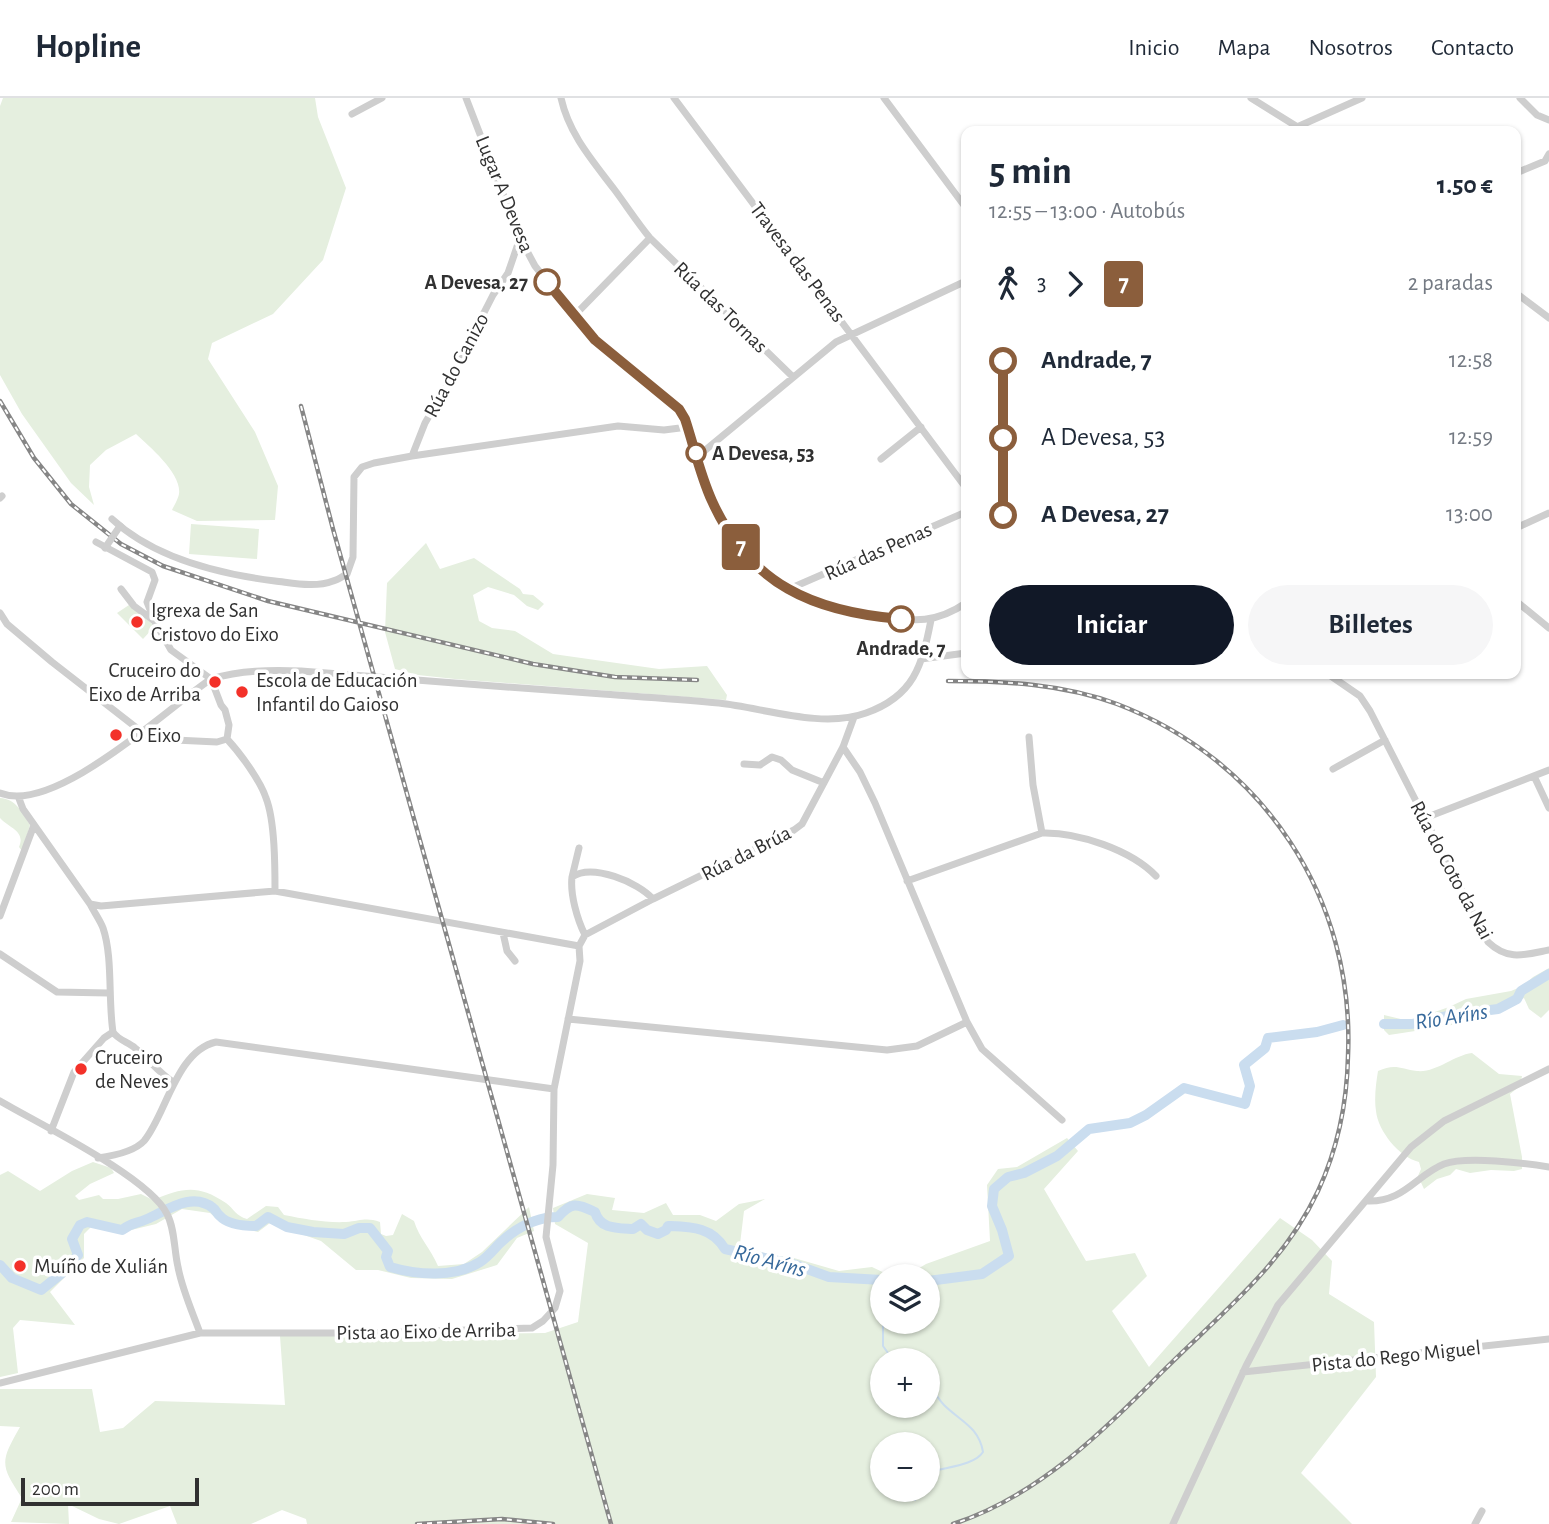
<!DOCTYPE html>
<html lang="es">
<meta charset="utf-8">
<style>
:root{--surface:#fff;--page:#f6f6f7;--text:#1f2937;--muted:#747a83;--line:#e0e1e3;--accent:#111827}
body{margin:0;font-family:"Alegreya Sans",sans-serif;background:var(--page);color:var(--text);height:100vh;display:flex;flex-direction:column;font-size:26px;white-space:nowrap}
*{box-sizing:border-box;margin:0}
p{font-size:23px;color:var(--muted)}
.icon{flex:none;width:38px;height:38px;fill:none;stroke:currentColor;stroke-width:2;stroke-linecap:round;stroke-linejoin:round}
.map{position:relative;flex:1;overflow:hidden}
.details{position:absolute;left:961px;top:28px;width:560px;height:553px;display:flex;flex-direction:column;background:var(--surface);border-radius:14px;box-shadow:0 2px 5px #0004}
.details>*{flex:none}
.badge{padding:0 14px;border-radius:5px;font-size:24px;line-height:46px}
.fabs{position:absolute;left:870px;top:1166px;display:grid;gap:14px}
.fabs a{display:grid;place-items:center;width:70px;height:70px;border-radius:50%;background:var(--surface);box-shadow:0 2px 5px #0004;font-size:35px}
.scale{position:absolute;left:21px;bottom:18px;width:178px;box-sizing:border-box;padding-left:7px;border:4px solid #313131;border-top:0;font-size:19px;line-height:24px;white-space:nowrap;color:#313131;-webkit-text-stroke:5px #fff;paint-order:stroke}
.map>.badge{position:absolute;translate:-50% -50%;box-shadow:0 0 0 4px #fff}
.legs{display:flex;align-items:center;gap:10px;height:77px;padding:0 28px;font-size:23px}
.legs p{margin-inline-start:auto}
.overview{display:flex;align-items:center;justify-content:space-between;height:119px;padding:0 28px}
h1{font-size:38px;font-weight:700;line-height:52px}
.action{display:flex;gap:14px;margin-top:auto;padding:14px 28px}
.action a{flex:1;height:80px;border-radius:42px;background:var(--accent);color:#fff;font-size:28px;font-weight:700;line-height:80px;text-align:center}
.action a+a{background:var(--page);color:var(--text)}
ul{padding:0 28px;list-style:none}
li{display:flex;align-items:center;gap:24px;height:77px;font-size:26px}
li i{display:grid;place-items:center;width:10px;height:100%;margin:0 9px;background:currentColor}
li i::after{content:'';width:18px;height:18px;margin:-9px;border:5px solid;border-radius:50%;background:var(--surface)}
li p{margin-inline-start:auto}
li:first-child i{background:linear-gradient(#0000 50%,currentColor 0)}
li:last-child i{background:linear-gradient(currentColor 50%,#0000 0)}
header{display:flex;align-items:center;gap:42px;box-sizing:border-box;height:98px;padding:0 35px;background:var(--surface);border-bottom:2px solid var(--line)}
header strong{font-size:33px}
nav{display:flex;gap:38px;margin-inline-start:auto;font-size:24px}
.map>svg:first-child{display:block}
.green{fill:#e5efdf;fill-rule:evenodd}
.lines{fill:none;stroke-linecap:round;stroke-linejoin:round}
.stream{stroke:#caddef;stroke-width:2}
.river{stroke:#caddef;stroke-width:10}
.minor{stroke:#cecece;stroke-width:7}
.rail-casing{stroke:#868686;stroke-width:4.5}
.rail{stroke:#fff;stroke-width:2;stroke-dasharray:5;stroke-linecap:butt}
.minor-bridge{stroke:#cecece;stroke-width:7}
.line-1-casing{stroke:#fff;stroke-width:16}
.line-1{stroke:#8b5e3c;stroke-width:10}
.stop-1-dot{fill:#fff;stroke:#8b5e3c;stroke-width:3.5}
.poi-dot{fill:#f33129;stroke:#fff;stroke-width:2.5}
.labels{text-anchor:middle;stroke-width:7;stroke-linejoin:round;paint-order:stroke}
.street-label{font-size:21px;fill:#313131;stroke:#fff}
.stop-label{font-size:21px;font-weight:bold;fill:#313131;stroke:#fff;text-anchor:end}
.poi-label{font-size:21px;fill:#313131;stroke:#fff;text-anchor:start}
.water-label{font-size:23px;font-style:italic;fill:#37699b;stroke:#fff}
</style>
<header>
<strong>Hopline</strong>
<nav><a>Inicio</a><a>Mapa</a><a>Nosotros</a><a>Contacto</a></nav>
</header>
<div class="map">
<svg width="1549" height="1426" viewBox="0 0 1549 1426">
<rect width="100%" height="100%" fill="#fff"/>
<!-- green -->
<path class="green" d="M 3,0 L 315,0 L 318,19 L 346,90 L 323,162 L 273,216 L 212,245 L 208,261 L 255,334 L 278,388 L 275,422 L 197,423 L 172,412 C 174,408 178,401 179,396 C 182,376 150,349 136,336 L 106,352 L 90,367 L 89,389 L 94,407 L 71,385 L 22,316 L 0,277 L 0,8 Z
M 191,426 L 259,431 L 257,461 L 189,456 Z
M 426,445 L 440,471 L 474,460 L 520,491 L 523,496 L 533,497 L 544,506 L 538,512 L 527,508 L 514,497 L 488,489 L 473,497 L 479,523 L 492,530 L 515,533 L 553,556 L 659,571 L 707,568 L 727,597 L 726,602 L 455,581 L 418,577 L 395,571 L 385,534 L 387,485 Z
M 129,507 L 155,528 L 143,541 L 117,515 Z
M 0,700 C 16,701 22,714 30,727 L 22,753 L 19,749 C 26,733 9,730 0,720 Z
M 1549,870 L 1549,912 L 1541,920 L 1529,911 L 1524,900 L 1499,914 L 1448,928 L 1389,937 L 1384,932 L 1384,917 L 1409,923 L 1449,909 L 1466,901 L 1511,893 L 1523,888 L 1533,879 Z
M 1472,955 L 1499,976 L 1522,978 L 1520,988 L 1510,996 L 1522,1059 L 1522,1071 L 1514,1073 L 1491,1072 L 1470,1075 L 1456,1071 L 1450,1077 L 1437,1081 L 1424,1091 L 1418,1078 L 1421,1071 L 1419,1064 C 1399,1059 1378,1033 1376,1013 C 1374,1001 1376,985 1378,973 C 1395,965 1401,971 1417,973 C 1436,975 1454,957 1472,955 Z
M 1067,1040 L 1078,1053 L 1044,1091 L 1086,1163 L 1135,1155 L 1147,1178 L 1112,1213 L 1149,1269 L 1280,1120 L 1312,1142 L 1332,1163 L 1329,1196 L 1374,1224 L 1376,1279 L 1301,1375 L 1352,1426 L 307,1426 L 306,1421 L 282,1412 L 251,1426 L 177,1426 L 170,1408 L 119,1426 L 99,1421 L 68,1406 L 69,1426 L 11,1424 L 22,1400 C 0,1367 0,1364 20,1329 L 0,1328 L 0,1291 L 92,1291 L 100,1334 L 123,1330 L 155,1303 L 285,1307 L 280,1238 L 545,1235 L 578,1224 L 588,1145 L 555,1126 L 553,1110 L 587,1096 L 615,1100 L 612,1112 L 644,1115 L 666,1105 L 673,1117 L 700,1117 L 716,1123 L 739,1106 L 765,1101 L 744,1113 L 740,1146 L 769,1157 L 794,1160 L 839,1173 L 872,1169 L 891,1178 L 882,1178 L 882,1223 L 928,1223 L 928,1178 L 906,1178 L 926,1166 L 990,1143 L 987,1087 L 998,1071 L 1017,1069 ZM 882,1262 L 928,1262 L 928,1307 L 882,1307 ZM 882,1346 L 928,1346 L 928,1391 L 882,1391 Z
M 93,1064 L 111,1070 L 114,1075 L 90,1086 L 75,1098 L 79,1102 L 99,1097 L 103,1101 L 118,1101 L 141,1096 L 153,1102 C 183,1090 197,1086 226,1105 C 234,1111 236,1118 247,1121 L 266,1108 L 278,1109 L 284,1117 C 305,1121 325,1125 346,1124 C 360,1123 366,1119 380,1124 L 381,1136 L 386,1138 L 393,1137 L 402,1116 L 414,1123 C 419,1140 431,1151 438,1168 L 464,1166 L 482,1154 L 529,1109 L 534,1133 L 517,1140 L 497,1167 L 452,1181 L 411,1180 L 378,1172 L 356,1172 L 321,1143 L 270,1125 L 258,1134 L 222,1125 L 210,1115 L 182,1111 L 156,1126 L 123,1134 L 92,1128 L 84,1136 L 84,1160 L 50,1194 L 75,1227 L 20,1222 L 13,1230 L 18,1275 L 0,1279 L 0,1077 L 8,1073 L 40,1093 L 72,1073 Z"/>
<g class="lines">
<!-- stream -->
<path class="stream" d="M 883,1223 L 883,1248 L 893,1262
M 928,1284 C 933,1292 938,1301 944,1307 C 960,1323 979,1329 983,1354 C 974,1368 944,1369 928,1375
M 914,1391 L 915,1402"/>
<!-- river -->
<path class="river" d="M 1384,926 L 1412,926 L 1451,917 L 1498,911 L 1517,901 L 1521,893 L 1549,876
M 0,1167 L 12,1180 L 41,1192 L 62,1175 L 78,1157 L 72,1141 L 80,1127 L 87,1124 L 122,1132 C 132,1124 136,1126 147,1121 C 166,1113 192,1093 213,1110 C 216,1112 217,1116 220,1118 C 228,1127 245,1128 256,1128 L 268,1119 L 287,1129 L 313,1134 L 344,1136 L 359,1130 L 370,1130 L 388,1153 L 386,1159 L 390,1169 C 417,1177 455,1180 480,1164 C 488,1159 494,1151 500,1145 C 516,1130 535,1119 558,1119 C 572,1103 577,1106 595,1114 C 600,1131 616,1130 633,1131 L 641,1126 L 647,1132 L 658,1136 L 666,1132 L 668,1128 C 692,1129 712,1129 725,1151 L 796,1167 L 829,1179 L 882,1182
M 928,1183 L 982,1176 L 1009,1158 L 1002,1132 L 992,1108 L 994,1091 L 1008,1079 L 1024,1075 L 1057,1058 L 1089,1031 L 1130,1025 L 1146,1017 L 1184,990 L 1245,1006 L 1250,988 L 1244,967 L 1265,950 L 1268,940 L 1317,934 L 1343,927"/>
<!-- minor -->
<path class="minor" d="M 466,0 L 520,140 L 535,168 L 590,237 L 679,311 L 685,321 C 695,348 700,377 712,403 C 744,473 803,511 879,519 C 914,523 935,526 966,505
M 561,0 C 569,36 592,62 614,91 C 626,107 637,124 650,140 L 793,279
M 674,0 L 966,390
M 884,0 L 966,110
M 1251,0 L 1304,33
M 1520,0 L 1537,17 L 1549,22
M 352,16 L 382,0
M 1288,33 L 1362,0
M 1516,75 L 1545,63 L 1549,56
M 1516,195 L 1549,220
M 574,218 L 650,140
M 412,358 L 425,325 L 446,289 L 493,197 L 508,175 L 520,140
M 697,359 L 836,244 L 966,183
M 881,361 L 921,329
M 0,400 L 2,398
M 112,421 C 155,461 219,476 275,483 C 293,485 315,490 333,483 C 338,482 343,478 347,476 L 353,459 L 354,379 L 362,369 L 374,365 L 412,358 L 618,328 L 664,332 L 688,329
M 1516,430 L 1549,415
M 96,444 L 152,474 L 155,482 L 147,504 L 154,522 L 171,552 L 211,581 L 221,607 L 225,612 L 229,627 L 227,641 C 240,655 260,682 266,700 C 275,723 275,769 275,793
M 121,491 L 134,508 L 153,522
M 789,491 L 966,414
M 1516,503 L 1549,530
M 0,515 L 7,526 L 52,564 L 147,638 L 154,641 L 217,644 L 227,641
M 921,561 L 966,555
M 1328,576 L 1360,598 L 1370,613 L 1488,844 C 1508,863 1524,857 1549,852
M 1029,639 L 1033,687 L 1042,735
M 843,649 L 860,674 L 875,705 L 967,924 L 982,951 L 1062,1022
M 744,666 L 760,667 L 772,659 L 781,662 L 792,672 L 824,685
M 1333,671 L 1385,642
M 1534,678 L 1549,710
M 0,695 C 55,717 166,611 211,581 C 241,572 270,572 301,573 C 402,581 502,589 603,596 C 641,599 681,601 719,605 C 764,610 822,631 866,615 C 914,598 922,568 931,522
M 18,698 L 23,711 L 90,806 L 101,808 L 275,793 L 579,848
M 1425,720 L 1549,672
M 572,779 L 579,750
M 907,783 L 1042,735 C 1078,734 1131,752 1156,778
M 0,818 L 34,727
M 503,835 L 507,853 L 515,863
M 585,837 L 653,801 L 794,732 L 802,726 L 843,649 L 854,619
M 585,837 C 577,821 570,796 572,779 C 592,765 638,784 653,801
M 0,856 L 57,894 L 108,895
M 568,921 L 887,952 L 917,948 L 967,924
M 113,934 C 118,942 128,944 135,950 C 149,961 158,974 173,984
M 0,1003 C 39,1026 149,1079 167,1116 C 175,1131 174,1152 178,1169 C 182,1191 192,1213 200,1235
M 51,1033 L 74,974 L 104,940 L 113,934 C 108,902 113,859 103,830 C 100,822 94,814 90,806
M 98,1060 C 112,1058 134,1054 144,1043 C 166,1017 176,953 216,944 L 554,991
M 1366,1103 C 1404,1105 1416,1077 1444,1066 C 1466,1058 1525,1065 1549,1069
M 1243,1274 L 1549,1241
M 0,1285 L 200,1235 L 366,1235 L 532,1230 L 543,1223 L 555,1210 L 560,1193 L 546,1139 L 553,1067 L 554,991 L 580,863 L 579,848 L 585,837
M 1173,1426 L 1246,1268 L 1278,1207 L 1411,1049 L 1444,1023 L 1549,971
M 1475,1426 L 1482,1413"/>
<defs>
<path id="rail" d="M 0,303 L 34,360 L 71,406 L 121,446 L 163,468 L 268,503 L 533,566 L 615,579 L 697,582
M 301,308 L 333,431 L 611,1426
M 948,583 C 1005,583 1063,586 1117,606 C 1264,662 1355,801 1348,958 C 1347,1005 1338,1050 1318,1093 C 1283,1168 1219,1217 1162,1274 C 1102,1335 1036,1399 953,1426
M 417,1426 L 502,1421 L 553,1426"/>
</defs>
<!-- rail casing -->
<use href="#rail" class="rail-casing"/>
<!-- rail -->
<use href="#rail" class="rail"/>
<!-- minor-bridge -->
<path class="minor-bridge" d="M 105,450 L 120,428"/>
</g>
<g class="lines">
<defs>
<path id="line-1" d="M 547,184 L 595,242 L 679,311 L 685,321 C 694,348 700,377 712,403 C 750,487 814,514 901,521"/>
</defs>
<!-- line-1 casing -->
<use href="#line-1" class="line-1-casing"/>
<!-- line-1 -->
<use href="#line-1" class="line-1"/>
</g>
<!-- markers -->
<g class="stop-1-dot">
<circle cx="547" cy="184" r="12"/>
<circle cx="696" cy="355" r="9"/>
<circle cx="901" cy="521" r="12"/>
</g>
<g class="poi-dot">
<circle cx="137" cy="524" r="7"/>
<circle cx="215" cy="584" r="7"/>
<circle cx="242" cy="594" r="7"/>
<circle cx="116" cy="637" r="7"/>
<circle cx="81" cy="971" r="7"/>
<circle cx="20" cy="1168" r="7"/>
</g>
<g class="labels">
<!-- street labels -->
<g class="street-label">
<text transform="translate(505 96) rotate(68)" y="7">Lugar A Devesa</text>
<text transform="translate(798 164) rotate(53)" y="7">Travesa das Penas</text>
<text transform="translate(721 209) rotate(44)" y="7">Rúa das Tornas</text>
<text transform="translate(456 267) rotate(-62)" y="7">Rúa do Canizo</text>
<text transform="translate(878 453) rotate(-24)" y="7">Rúa das Penas</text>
<text transform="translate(746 755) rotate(-27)" y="7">Rúa da Brúa</text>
<text transform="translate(1452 772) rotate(62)" y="7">Rúa do Coto da Nai</text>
<text transform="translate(426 1233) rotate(-1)" y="7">Pista ao Eixo de Arriba</text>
<text transform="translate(1396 1258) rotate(-6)" y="7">Pista do Rego Miguel</text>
</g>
<!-- stop labels -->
<g class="stop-label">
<text x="528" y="191">A Devesa, 27</text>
<text x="712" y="362" text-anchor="start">A Devesa, 53</text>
<text x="901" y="557" text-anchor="middle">Andrade, 7</text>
</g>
<!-- poi labels -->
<g class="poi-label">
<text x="151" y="519">Igrexa de San<tspan x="151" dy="24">Cristovo do Eixo</tspan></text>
<text x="201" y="579" text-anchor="end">Cruceiro do<tspan x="201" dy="24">Eixo de Arriba</tspan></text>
<text x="256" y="589">Escola de Educación<tspan x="256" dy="24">Infantil do Gaioso</tspan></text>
<text x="130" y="644">O Eixo</text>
<text x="95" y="966">Cruceiro<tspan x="95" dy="24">de Neves</tspan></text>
<text x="34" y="1175">Muíño de Xulián</text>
</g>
<!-- water labels -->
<g class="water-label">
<text transform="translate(1451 918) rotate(-9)" y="8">Río Aríns</text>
<text transform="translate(770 1162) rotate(15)" y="8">Río Aríns</text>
</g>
</g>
</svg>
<div class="fabs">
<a><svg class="icon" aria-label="layers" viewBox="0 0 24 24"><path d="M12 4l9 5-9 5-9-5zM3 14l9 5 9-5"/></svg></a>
<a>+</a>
<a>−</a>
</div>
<div class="scale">200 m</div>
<b class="badge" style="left:741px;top:449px;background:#8b5e3c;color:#fff">7</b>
<section class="details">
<div class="overview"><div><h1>5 min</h1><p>12:55 – 13:00 · Autobús</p></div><b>1.50 €</b></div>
<div class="legs"><svg class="icon" aria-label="walk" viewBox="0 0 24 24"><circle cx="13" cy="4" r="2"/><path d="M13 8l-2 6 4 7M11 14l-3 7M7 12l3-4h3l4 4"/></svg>3<svg class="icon" aria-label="forward" viewBox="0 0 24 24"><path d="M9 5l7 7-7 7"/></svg><b class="badge" style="background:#8b5e3c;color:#fff">7</b><p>2 paradas</p></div>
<ul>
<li><i style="color:#8b5e3c"></i><b>Andrade, 7</b><p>12:58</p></li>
<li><i style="color:#8b5e3c"></i><span>A Devesa, 53</span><p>12:59</p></li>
<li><i style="color:#8b5e3c"></i><b>A Devesa, 27</b><p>13:00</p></li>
</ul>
<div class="action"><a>Iniciar</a><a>Billetes</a></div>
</section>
</div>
